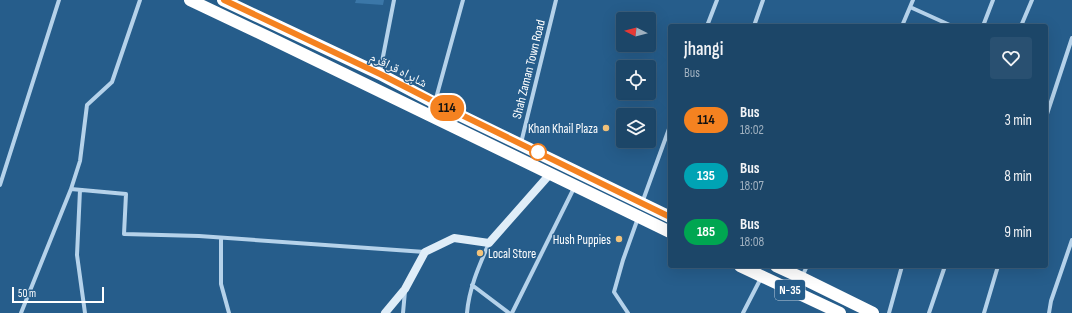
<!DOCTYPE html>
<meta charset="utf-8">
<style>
:root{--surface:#1c4668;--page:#295071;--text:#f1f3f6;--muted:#a0b1c0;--line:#3a5e7c}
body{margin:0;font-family:"Sofia Sans Condensed","Noto Naskh Arabic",sans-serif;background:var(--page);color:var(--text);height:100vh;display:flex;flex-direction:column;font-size:15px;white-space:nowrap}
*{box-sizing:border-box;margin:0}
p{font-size:13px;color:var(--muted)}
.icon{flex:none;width:22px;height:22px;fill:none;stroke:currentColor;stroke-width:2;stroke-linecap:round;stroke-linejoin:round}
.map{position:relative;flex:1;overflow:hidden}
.drawer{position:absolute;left:668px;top:24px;width:380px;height:244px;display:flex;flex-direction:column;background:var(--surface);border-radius:4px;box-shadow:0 4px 16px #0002,0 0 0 1px var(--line)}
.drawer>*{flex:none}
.badge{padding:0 8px;border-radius:13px;font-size:14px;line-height:26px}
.needle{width:26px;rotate:276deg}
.fabs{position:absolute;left:616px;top:12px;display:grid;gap:8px}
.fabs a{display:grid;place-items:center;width:40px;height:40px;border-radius:4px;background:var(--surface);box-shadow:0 4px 16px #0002,0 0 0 1px var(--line);font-size:20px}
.scale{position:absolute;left:12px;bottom:10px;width:92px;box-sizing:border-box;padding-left:4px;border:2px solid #fff;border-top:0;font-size:11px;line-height:14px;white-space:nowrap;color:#fff;-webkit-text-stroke:3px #265d8b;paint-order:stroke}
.map>.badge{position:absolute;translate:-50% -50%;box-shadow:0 0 0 2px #fff}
.round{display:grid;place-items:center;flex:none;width:42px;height:42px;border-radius:4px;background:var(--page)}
.head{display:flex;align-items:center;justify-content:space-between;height:68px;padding:0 16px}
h1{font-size:19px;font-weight:600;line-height:30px}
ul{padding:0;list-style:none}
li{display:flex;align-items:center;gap:12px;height:56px;padding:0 16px}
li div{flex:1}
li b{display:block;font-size:15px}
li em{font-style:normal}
li .badge{min-width:44px;font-weight:700;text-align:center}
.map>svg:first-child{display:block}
.green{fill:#3b77a8}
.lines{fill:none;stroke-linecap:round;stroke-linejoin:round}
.street{stroke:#b5d2ea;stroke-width:4}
.secondary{stroke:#dfedf8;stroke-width:8}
.highway{stroke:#fff;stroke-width:12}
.line-casing{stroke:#fff;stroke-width:9}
.line{stroke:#f58220;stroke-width:6}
.poi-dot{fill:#f3c37a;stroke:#265d8b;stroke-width:1.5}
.stop-dot{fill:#fff;stroke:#f58220;stroke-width:2}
.labels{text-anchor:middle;stroke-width:3;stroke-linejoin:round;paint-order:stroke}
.shield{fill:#265d8b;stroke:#becedc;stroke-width:1}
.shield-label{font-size:12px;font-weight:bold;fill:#fff}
.street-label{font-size:13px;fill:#fff;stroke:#265d8b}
.poi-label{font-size:13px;fill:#fff;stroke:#265d8b;text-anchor:end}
</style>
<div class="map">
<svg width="1072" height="313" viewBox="0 0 1072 313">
<rect width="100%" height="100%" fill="#265d8b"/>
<!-- green -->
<path class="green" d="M 356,0 L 384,0 L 383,5 L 355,3 Z"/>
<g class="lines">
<!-- street -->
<path class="street" d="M 140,0 L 112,82 L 87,105 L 80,161 L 71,189 L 126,194 L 124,234 L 199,236 L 425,252
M 910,7 L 952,26
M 707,26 L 717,0
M 754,26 L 763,0
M 902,26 L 913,0
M 983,26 L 993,0
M 1021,26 L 1032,0
M 380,72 L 394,0
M 435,102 L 463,0
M 1046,117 L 1072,38
M 521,143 L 556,0
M 0,185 L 59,0
M 80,190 L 77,255 L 85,313
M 642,203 L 670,126
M 221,238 L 221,284 L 229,313
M 802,277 L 807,266
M 472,285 L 509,313
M 21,313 L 71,189
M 403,313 L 405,291
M 467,313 C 469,288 479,266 489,243
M 512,313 L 574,188
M 628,313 L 614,292 L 623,260 L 638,218
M 743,313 L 761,278
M 889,313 L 902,266
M 929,313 L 945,266
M 984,313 L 998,266
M 1049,313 L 1051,301 L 1072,240"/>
<!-- secondary -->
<path class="secondary" d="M 385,313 L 405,289 L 425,252 L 454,238 L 489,243 L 550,174"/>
<!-- highway -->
<path class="highway" d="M 190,0 L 270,38 L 670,232
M 223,0 L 380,74 L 435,103 L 670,217
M 740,266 L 840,313
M 776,266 L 802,278 L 873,313"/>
</g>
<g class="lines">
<defs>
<path id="line" d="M 224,0 L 380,74 L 435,102 L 670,217"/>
</defs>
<!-- line casing -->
<use href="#line" class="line-casing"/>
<!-- line -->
<use href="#line" class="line"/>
</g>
<!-- markers -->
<g class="poi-dot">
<circle cx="606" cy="128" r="4"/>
<circle cx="619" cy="239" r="4"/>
<circle cx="480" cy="253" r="4"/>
</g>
<circle class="stop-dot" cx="538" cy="152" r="8"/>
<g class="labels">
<!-- shield labels -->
<rect class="shield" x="775" y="280" width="30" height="20" rx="3"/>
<g class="shield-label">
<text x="790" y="294">N-35</text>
</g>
<!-- street labels -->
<g class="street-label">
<text transform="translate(399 69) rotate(27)" y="5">شاہراہ قراقرم</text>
<text transform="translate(528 69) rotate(-76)" y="5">Shah Zaman Town Road</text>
</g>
<!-- poi labels -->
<g class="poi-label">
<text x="598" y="133">Khan Khail Plaza</text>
<text x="611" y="244">Hush Puppies</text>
<text x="488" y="258" text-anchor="start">Local Store</text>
</g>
</g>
</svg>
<div class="fabs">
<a><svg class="needle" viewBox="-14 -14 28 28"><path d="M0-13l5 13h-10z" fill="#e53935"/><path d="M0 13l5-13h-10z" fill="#a0b1c0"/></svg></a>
<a><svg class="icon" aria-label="locate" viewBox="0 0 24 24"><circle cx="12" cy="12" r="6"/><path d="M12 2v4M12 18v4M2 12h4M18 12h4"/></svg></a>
<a><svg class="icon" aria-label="layers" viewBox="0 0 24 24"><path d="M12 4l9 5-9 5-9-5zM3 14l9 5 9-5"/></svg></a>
</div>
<div class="scale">50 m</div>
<b class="badge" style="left:447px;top:108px;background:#f58220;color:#111">114</b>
<section class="drawer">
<div class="head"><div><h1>jhangi</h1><p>Bus</p></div><a class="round"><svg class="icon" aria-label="heart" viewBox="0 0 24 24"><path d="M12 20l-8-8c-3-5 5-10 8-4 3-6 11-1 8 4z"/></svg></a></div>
<ul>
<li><span class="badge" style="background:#f58220;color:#111">114</span><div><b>Bus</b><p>18:02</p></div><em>3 min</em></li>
<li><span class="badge" style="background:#00a3b4;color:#fff">135</span><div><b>Bus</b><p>18:07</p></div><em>8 min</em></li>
<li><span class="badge" style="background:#00a651;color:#fff">185</span><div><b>Bus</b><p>18:08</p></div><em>9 min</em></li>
</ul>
</section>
</div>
